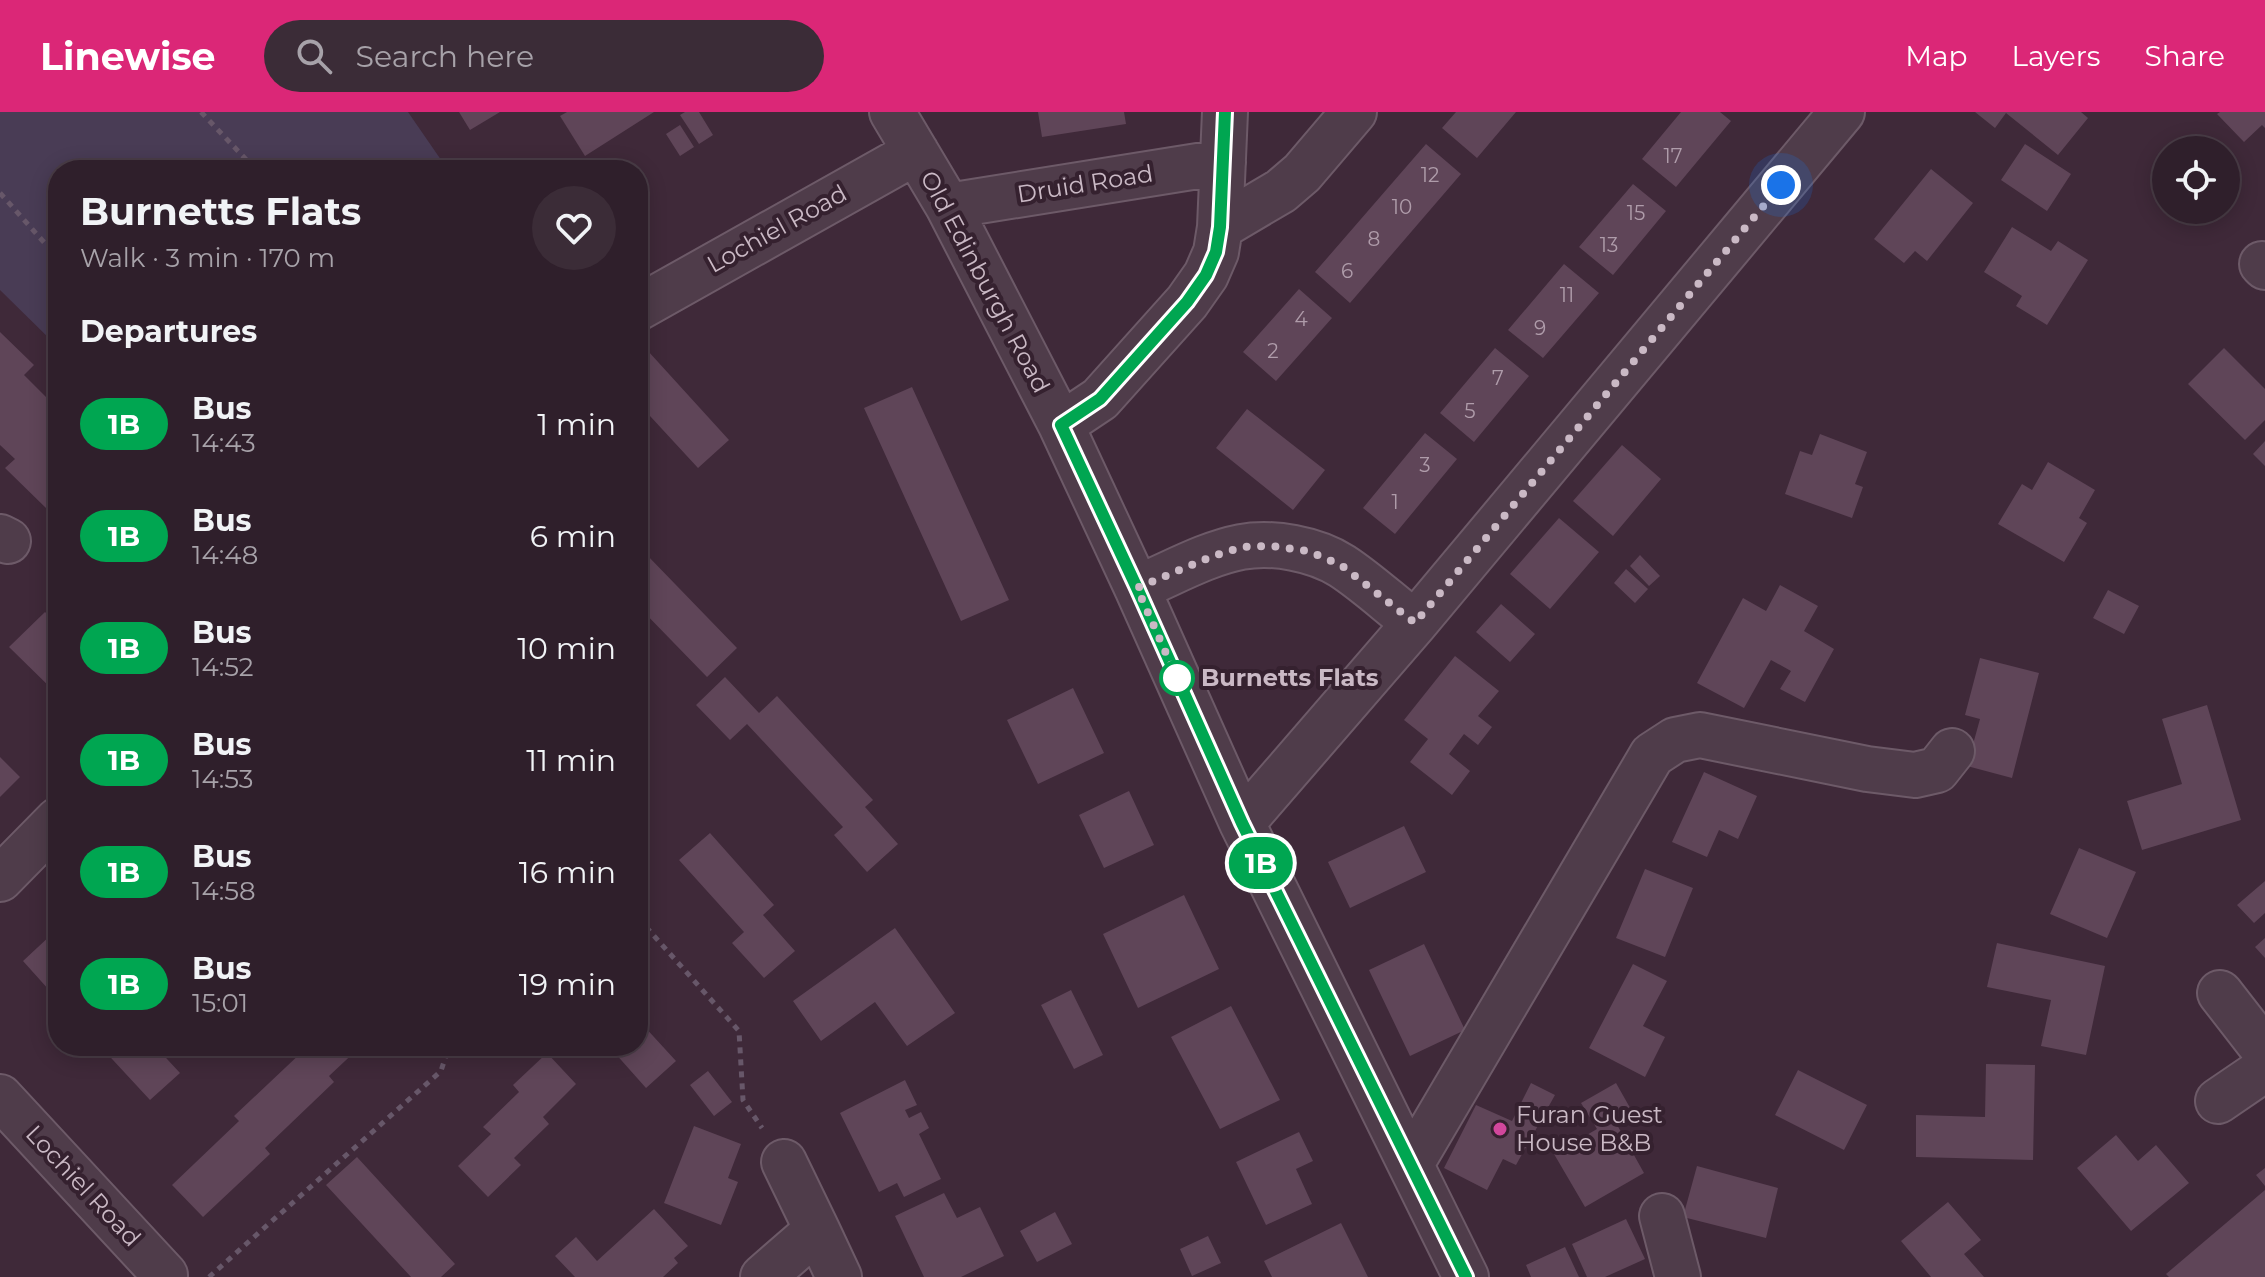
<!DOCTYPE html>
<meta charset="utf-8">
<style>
:root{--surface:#2f1f2b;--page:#3b2c37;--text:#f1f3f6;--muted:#a7a2a9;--line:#4a3d47;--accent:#db2777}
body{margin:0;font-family:Montserrat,sans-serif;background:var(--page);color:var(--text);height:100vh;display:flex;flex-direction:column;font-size:30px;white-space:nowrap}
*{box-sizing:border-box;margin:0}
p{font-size:26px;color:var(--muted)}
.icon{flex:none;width:44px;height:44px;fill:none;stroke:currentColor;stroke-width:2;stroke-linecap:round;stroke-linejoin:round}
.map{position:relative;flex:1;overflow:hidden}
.drawer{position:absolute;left:48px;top:48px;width:600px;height:896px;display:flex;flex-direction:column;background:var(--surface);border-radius:32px;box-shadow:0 4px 20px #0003,0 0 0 2px var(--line)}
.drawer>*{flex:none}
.badge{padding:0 16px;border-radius:26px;font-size:28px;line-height:52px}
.controls{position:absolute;left:2152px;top:24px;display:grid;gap:16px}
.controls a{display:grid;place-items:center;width:88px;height:88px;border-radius:50%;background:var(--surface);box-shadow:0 4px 20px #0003,0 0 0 2px var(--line);font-size:40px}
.you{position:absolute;width:40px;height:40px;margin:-20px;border:6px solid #fff;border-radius:50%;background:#1a73e8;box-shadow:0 0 0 12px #1a73e833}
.map>.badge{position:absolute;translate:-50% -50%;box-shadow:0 0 0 4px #fff}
h2{padding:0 32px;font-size:30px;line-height:72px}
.round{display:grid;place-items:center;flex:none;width:84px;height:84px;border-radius:42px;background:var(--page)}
.headline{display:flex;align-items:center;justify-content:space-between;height:136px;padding:0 32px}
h1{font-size:38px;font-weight:700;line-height:60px}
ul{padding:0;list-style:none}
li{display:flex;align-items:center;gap:24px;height:112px;padding:0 32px}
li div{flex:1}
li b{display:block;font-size:30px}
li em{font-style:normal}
li .badge{min-width:88px;font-weight:700;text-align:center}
header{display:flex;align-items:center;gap:48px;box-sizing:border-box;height:112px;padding:0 40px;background:var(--accent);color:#fff}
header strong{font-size:38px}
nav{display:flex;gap:44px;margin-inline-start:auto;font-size:28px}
.search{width:560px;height:72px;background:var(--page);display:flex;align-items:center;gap:20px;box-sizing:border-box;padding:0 28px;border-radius:44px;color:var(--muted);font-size:30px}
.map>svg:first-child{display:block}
.green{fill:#493c55}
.building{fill:#5f4558}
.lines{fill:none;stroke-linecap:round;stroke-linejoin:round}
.minor-casing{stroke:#6d5a68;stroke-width:48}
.path{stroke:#675769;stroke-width:5;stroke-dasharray:6 6;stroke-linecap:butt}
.minor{stroke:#4f3c4a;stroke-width:44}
.line-casing{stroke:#fff;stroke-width:18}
.line{stroke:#00a651;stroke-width:12}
.walk{stroke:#cab9c5;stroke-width:8;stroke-dasharray:0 14.4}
.stop-dot{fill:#fff;stroke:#00a651;stroke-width:4}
.hotel-dot{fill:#d1479c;stroke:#35212f;stroke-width:3}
.labels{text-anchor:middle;stroke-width:8;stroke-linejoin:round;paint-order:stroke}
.number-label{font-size:20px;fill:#af9caa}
.street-label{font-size:24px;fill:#cab9c5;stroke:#35212f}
.stop-label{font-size:24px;font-weight:bold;fill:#cab9c5;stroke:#35212f;text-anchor:start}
.poi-label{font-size:24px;fill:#cab9c5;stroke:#35212f;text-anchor:start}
</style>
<header>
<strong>Linewise</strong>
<div class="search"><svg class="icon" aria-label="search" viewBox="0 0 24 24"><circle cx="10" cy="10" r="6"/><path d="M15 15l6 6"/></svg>Search here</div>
<nav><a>Map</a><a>Layers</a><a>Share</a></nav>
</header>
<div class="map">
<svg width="2265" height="1165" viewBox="0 0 2265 1165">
<rect width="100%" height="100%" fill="#3f2939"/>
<!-- green -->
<path class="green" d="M 0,0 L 408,0 L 448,58 L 58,58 L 58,235 L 0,178 Z"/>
<!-- building -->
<path class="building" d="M 459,0 L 500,0 L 470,18 Z
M 567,0 L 654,0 L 585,44 L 560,4 Z
M 685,0 L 699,0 L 713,23 L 699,32 L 680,3 Z
M 1038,0 L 1124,0 L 1126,12 L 1042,25 Z
M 1456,0 L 1516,0 L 1477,46 L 1442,16 Z
M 1681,0 L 1720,0 L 1731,9 L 1676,75 L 1642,47 Z
M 1975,0 L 2081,0 L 2088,6 L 2058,43 L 2006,1 L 1995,16 Z
M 2220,0 L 2265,0 L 2265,16 L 2262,13 L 2244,30 L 2217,2 Z
M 680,13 L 694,35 L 680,44 L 666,22 Z
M 1426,32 L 1461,62 L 1350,191 L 1315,160 Z
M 2025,32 L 2071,62 L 2047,99 L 2001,68 Z
M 1931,57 L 1973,91 L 1927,149 L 1915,139 L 1904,151 L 1874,127 Z
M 1633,72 L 1666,99 L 1613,163 L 1579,135 Z
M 2012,115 L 2051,139 L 2058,129 L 2088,148 L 2047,213 L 2016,194 L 2022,184 L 1984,160 Z
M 1564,152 L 1599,181 L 1543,246 L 1508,218 Z
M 1299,177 L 1332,206 L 1276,269 L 1243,240 Z
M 0,220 L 34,253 L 24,263 L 58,297 L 58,385 L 47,397 L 5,356 L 15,347 L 0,333 Z
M 638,228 L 729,328 L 698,356 L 638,291 Z
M 1495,236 L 1529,264 L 1474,330 L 1440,301 Z
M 2224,236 L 2265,277 L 2265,308 L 2245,328 L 2188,272 Z
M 912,275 L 1009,488 L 961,509 L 864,296 Z
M 1247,297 L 1325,358 L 1293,398 L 1216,336 Z
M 1425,321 L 1457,347 L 1395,422 L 1363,396 Z
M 1820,322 L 1867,340 L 1855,372 L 1863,375 L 1852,406 L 1785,382 L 1800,339 L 1812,343 Z
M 2265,329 L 2265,354 L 2253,342 Z
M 1622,333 L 1661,367 L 1613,424 L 1573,389 Z
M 2048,350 L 2095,378 L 2079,406 L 2087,411 L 2064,450 L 1998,412 L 2022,372 L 2032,378 Z
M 1559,406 L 1599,440 L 1550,497 L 1510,462 Z
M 638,440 L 643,445 L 646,442 L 737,536 L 707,565 L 638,494 Z
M 1640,443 L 1660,464 L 1649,474 L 1630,454 Z
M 1626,457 L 1648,477 L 1635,491 L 1614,471 Z
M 1780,473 L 1818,494 L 1804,519 L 1834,537 L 1805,590 L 1780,577 L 1791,559 L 1771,548 L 1744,596 L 1697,571 L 1743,486 L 1766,499 Z
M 2108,478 L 2139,494 L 2124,522 L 2093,506 Z
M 1501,492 L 1535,522 L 1510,550 L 1476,520 Z
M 45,500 L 58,512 L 58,583 L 9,535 Z
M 1455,544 L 1499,579 L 1478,604 L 1492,615 L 1478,633 L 1464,622 L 1449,642 L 1470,659 L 1452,683 L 1410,650 L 1428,627 L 1404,608 Z
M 1980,546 L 2039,561 L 2012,666 L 1967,654 L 1980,607 L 1965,603 Z
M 725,565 L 759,601 L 777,584 L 873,688 L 865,695 L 898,732 L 867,760 L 834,723 L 843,715 L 747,612 L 730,628 L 696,593 Z
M 1073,576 L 1104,641 L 1038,672 L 1007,608 Z
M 2207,593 L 2241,708 L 2142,738 L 2127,689 L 2182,672 L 2162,607 Z
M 0,645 L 20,665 L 0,685 Z
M 1704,660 L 1757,684 L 1738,727 L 1719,718 L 1707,745 L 1672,730 Z
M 1129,679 L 1154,733 L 1104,756 L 1079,703 Z
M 1404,714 L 1426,760 L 1350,796 L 1328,750 Z
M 710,721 L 774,793 L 763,803 L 795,839 L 764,866 L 732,831 L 744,820 L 679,748 Z
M 2079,736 L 2136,760 L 2107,826 L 2050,802 Z
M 1645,757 L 1693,776 L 1665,845 L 1616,826 Z
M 2265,769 L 2265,801 L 2254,811 L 2237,793 Z
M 1184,783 L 1219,857 L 1138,896 L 1103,822 Z
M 895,816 L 955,901 L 907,934 L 875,890 L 821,929 L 793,889 Z
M 52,822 L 58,828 L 58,888 L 23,849 Z
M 2265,826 L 2265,846 L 2255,835 Z
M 1997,831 L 2105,854 L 2086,943 L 2041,934 L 2051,888 L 1987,875 Z
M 1424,832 L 1465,918 L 1410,944 L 1369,858 Z
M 1633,852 L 1667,869 L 1643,914 L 1665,925 L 1645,965 L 1589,936 Z
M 1071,878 L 1103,943 L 1074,957 L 1041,893 Z
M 1231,894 L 1280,988 L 1220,1017 L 1171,925 Z
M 638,895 L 649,907 L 643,913 L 676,949 L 646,976 L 614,940 L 620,934 L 638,934 Z
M 100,934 L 155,934 L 180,961 L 150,988 Z
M 300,934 L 361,934 L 329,964 L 334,970 L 265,1036 L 270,1042 L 203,1105 L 172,1073 L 239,1009 L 234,1004 L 304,938 Z
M 547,941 L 576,972 L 543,1005 L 549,1012 L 514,1046 L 521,1053 L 488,1085 L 458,1054 L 491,1022 L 483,1015 L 519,980 L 513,973 Z
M 1986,952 L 2035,953 L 2033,1048 L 1916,1045 L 1916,1003 L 1985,1005 Z
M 1798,958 L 1867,993 L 1844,1038 L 1775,1003 Z
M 708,959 L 732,990 L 714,1004 L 690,973 Z
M 905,968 L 917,993 L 905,998 L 909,1006 L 921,1000 L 929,1016 L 919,1022 L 941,1067 L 904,1085 L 897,1071 L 879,1080 L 840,1001 Z
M 1531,971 L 1555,983 L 1516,1053 L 1503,1047 L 1487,1078 L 1444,1056 L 1476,993 L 1512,1009 Z
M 1616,971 L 1633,1001 L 1616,1011 L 1644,1061 L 1585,1095 L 1554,1042 L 1597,1017 L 1581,991 Z
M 694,1014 L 741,1032 L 728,1066 L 738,1070 L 721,1113 L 664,1091 Z
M 1299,1020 L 1313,1049 L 1296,1057 L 1312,1092 L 1266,1113 L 1236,1050 Z
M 2116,1023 L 2138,1049 L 2156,1033 L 2189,1071 L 2131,1119 L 2077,1056 Z
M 357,1045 L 455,1152 L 441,1165 L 411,1165 L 326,1073 Z
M 1697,1054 L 1778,1076 L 1766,1126 L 1683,1105 Z
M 2265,1056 L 2265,1074 L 2256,1063 Z
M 2265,1078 L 2265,1165 L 2169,1165 L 2166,1162 Z
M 944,1081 L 957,1106 L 980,1095 L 1004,1144 L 961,1165 L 924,1165 L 895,1104 Z
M 1948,1090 L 1981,1128 L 1964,1142 L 1984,1165 L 1931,1165 L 1901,1129 Z
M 654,1097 L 688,1134 L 674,1146 L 678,1151 L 663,1165 L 575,1165 L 555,1144 L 576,1125 L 597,1149 Z
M 1055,1100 L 1072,1132 L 1037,1150 L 1020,1119 Z
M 1626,1107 L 1645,1147 L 1605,1165 L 1587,1165 L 1572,1132 Z
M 1341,1111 L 1368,1165 L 1272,1165 L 1264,1149 Z
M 1208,1124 L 1221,1151 L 1192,1164 L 1180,1137 Z
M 1565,1135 L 1579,1165 L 1531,1165 L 1526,1153 Z"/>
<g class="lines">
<defs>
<path id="minor" d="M 892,0 L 948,94 L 1061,313 L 1137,476 L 1242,711 L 1466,1165
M 948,94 L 1223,50
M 1220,115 L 1281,79 L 1302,61 L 1354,0
M 2262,152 L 2265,155
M 638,196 L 916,40
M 1061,313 L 1100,287 L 1187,190 L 1206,163 L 1216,140 L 1220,115 L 1225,0
M 0,425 L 8,429
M 1137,476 C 1171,462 1205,442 1241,435 C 1273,429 1315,437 1342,454 C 1368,471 1391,493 1415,511
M 1242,711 L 1415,511 L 1842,0
M 0,767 L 58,708
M 2220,881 L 2265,939
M 0,985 L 165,1163
M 2218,989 L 2265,957
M 784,1050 L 817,1118
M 1411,1052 L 1652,643 L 1675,628 L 1700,623 L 1867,657 L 1915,663 L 1937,658 L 1952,639
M 1662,1104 L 1678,1165
M 763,1165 L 817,1118 L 839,1165"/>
</defs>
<!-- minor casing -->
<use href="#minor" class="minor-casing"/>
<!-- path -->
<path class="path" d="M 201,0 L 256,58
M 303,58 L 308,52 L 314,58
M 0,81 L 58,146
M 638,806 L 739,919 L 743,988 L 762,1016
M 209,1165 L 441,959 L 449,934"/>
<!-- minor -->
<use href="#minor" class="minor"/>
</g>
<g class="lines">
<defs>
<path id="line" d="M 1225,0 L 1220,115 L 1216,140 L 1206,163 L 1187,190 L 1100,287 L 1061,313 L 1137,476 L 1242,711 L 1466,1165"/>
</defs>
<!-- line casing -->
<use href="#line" class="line-casing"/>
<!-- line -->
<use href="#line" class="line"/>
<!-- walk -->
<path class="walk" d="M 1177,566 L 1137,476 L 1213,444 L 1242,435 L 1272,434 L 1308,439 L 1341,453 L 1415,511 L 1781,73"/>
</g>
<!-- markers -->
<circle class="stop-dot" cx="1177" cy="566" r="16"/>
<circle class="hotel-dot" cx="1500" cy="1017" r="8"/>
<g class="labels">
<!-- number labels -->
<g class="number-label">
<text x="1673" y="51">17</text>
<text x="1430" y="70">12</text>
<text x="1402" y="102">10</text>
<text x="1636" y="108">15</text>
<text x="1374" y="134">8</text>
<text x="1609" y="140">13</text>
<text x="1347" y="166">6</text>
<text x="1567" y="190">11</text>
<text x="1301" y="214">4</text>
<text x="1540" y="223">9</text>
<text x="1273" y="246">2</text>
<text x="1498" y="273">7</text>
<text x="1470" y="306">5</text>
<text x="1425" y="360">3</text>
<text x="1395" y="397">1</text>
</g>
<!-- street labels -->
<g class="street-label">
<text transform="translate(1085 72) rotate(-9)" y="8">Druid Road</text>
<text transform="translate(777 117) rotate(-29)" y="8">Lochiel Road</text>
<text transform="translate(985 170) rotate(62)" y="8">Old Edinburgh Road</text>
<text transform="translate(83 1074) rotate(47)" y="8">Lochiel Road</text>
</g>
<!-- stop labels -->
<g class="stop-label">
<text x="1201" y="574">Burnetts Flats</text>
</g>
<!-- poi labels -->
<g class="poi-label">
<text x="1516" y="1011">Furan Guest<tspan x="1516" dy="28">House B&amp;B</tspan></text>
</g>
</g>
</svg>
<div class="controls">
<a><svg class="icon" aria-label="locate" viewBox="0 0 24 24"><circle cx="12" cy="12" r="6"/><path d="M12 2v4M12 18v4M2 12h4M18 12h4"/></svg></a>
</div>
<div class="you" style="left:1781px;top:73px"></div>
<b class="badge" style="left:1261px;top:751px;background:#00a651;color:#fff">1B</b>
<section class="drawer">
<div class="headline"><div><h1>Burnetts Flats</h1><p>Walk · 3 min · 170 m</p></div><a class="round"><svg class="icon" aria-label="heart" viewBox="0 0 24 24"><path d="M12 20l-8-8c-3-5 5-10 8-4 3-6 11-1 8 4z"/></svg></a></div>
<h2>Departures</h2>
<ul>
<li><span class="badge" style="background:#00a651;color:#fff">1B</span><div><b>Bus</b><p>14:43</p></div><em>1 min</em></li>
<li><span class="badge" style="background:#00a651;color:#fff">1B</span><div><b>Bus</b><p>14:48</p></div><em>6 min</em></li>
<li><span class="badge" style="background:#00a651;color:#fff">1B</span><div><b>Bus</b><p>14:52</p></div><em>10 min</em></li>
<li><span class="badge" style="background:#00a651;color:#fff">1B</span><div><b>Bus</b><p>14:53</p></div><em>11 min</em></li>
<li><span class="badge" style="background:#00a651;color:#fff">1B</span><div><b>Bus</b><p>14:58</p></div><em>16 min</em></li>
<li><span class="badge" style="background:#00a651;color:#fff">1B</span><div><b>Bus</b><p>15:01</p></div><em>19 min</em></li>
</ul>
</section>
</div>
